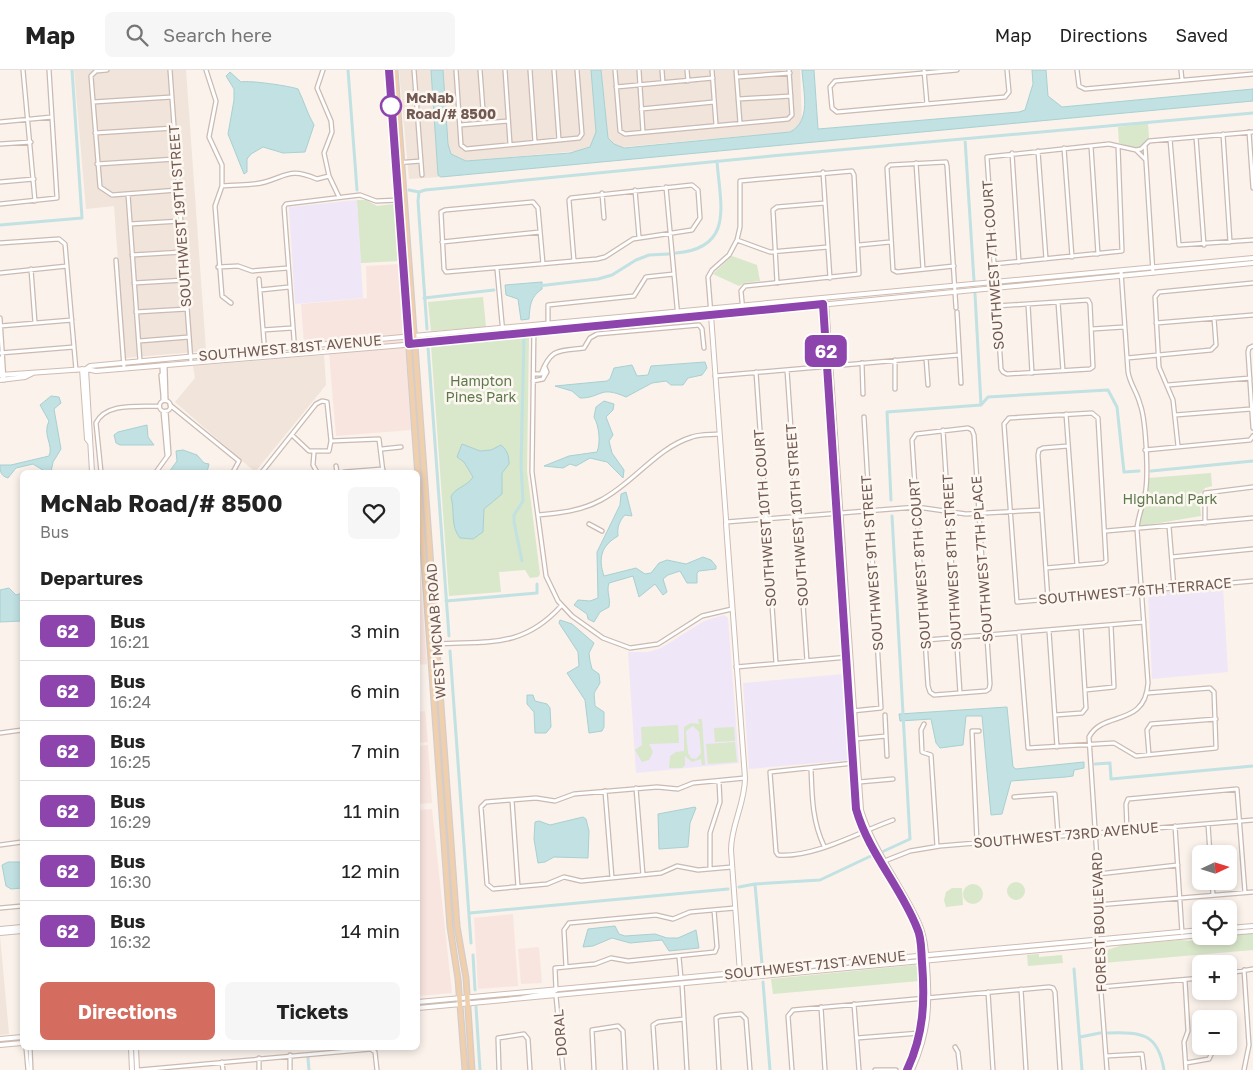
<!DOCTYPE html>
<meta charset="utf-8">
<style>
:root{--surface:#fff;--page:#f6f6f6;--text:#222;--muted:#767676;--line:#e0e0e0;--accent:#d46d5f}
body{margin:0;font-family:"Golos Text",sans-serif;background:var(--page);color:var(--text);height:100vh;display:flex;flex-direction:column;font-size:19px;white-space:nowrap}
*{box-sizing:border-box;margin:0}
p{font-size:16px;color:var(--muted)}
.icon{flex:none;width:28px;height:28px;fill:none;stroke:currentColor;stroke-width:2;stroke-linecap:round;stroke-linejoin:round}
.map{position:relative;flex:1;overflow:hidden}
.drawer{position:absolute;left:20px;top:400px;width:400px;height:580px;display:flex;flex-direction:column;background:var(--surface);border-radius:8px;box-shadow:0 2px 8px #0003}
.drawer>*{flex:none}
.badge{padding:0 10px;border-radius:8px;font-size:18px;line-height:32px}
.needle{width:32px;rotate:86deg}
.fabs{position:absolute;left:1192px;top:775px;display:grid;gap:10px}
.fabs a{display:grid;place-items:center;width:45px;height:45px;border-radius:8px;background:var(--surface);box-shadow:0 2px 8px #0003;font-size:25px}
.map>.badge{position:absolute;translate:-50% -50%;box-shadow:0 0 0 2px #fff}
h2{padding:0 20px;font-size:19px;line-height:45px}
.round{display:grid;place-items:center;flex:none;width:52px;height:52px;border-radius:8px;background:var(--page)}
.summary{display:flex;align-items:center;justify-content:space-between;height:85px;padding:0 20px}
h1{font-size:24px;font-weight:700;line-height:38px}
.primary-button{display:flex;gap:10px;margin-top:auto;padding:10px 20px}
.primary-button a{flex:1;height:58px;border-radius:8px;background:var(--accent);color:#fff;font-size:20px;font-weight:700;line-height:58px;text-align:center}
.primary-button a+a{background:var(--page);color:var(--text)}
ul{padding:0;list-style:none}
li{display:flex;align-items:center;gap:15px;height:60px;padding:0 20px;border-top:1px solid var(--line)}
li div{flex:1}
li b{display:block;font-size:19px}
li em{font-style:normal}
li .badge{min-width:55px;font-weight:700;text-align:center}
header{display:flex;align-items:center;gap:30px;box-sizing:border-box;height:70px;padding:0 25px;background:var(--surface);border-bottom:1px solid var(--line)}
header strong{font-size:24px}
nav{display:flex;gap:28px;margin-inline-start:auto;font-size:18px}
.search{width:350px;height:45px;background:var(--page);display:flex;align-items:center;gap:12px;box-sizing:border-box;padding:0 18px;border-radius:8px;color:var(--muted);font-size:19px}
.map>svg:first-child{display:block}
.residential{fill:#f1e4da}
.commercial{fill:#f9e5e0}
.education{fill:#efe7f7}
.green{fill:#d9e7ca;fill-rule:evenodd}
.water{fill:#c1e1e2;stroke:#a9d0d2}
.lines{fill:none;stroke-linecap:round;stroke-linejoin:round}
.canal{stroke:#c1e1e2;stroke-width:3}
.street-casing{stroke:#cbbab1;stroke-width:5.5}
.secondary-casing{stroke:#cfbcb2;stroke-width:6}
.primary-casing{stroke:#d5cdcb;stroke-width:7}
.street{stroke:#fff;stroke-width:3}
.secondary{stroke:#fff;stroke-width:4}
.primary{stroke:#f0cfac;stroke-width:4.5}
.line-casing{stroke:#fff;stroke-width:11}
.line{stroke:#8e44ad;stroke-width:8}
.stop-dot{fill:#fff;stroke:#8e44ad;stroke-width:2.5}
.labels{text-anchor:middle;stroke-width:5;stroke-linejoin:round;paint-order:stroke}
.stop-label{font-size:14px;font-weight:bold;fill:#725951;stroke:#fdf7f1;text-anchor:start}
.street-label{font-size:14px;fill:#725951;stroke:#fdf7f1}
.park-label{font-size:14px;fill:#5c774a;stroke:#fdf7f1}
</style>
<header>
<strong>Map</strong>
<div class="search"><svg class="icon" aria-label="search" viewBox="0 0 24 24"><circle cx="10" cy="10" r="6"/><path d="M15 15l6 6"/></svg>Search here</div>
<nav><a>Map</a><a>Directions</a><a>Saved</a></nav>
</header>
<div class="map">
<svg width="1253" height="1000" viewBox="0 0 1253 1000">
<rect width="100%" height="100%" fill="#faf2eb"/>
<!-- residential -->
<path class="residential" d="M 74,0 L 186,0 L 206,281 L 125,288 L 114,136 L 86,139 Z
M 399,0 L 431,0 L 440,107 L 409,109 Z
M 443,0 L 800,0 L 802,53 L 790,62 L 466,91 L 451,85 L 448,74 Z
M 324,285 L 326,315 L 255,402 L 175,332 L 195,308 L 193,296 Z
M 0,866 L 9,964 L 0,965 Z"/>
<!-- commercial -->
<path class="commercial" d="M 399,194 L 411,360 L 336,366 L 328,272 L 304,274 L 301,234 L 367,228 L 366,196 Z
M 418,474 L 427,594 L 418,595 Z
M 425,641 L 428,672 L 418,673 L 418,642 Z
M 428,675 L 432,733 L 418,734 L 418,676 Z
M 432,739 L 452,923 L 418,926 L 418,740 Z
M 513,844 L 518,916 L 478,919 L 474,848 Z
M 539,877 L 542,913 L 521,914 L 518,879 Z"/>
<!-- education -->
<path class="education" d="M 357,130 L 363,228 L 295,234 L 289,137 Z
M 1223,517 L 1228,602 L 1152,609 L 1148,523 Z
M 724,545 L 728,548 L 739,693 L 636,703 L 628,582 L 648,582 L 661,578 L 704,551 Z
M 844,604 L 850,690 L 749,699 L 743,613 Z"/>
<!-- green -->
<path class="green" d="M 1148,53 L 1149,68 L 1143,76 L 1137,79 L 1119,73 L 1118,57 Z
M 357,130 L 366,130 L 377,136 L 394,134 L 399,191 L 361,193 Z
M 732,186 L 757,195 L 760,211 L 744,213 L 739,216 L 713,204 Z
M 483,227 L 486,257 L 431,261 L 428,232 Z
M 529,266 L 527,401 L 540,504 L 538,507 L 530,508 L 525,500 L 499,502 L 501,522 L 449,526 L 431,275 Z
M 1211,403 L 1212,416 L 1205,418 L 1199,426 L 1201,446 L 1141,456 L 1139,452 L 1148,422 L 1148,408 Z
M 698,649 L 702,649 L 705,695 L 702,695 L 701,689 L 692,692 L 685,686 L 685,695 L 682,698 L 669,698 L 670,686 L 676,682 L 684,681 L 684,657 L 691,653 L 699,654 ZM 693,656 L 699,662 L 701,683 L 696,689 L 691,688 L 688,683 L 686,661 Z
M 678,655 L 679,673 L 649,674 L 653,682 L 649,690 L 642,692 L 635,680 L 642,675 L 641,657 Z
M 734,657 L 735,671 L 715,672 L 714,658 Z
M 735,672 L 737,692 L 708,694 L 706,674 Z
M1007 821a9 9 0 1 1 18 0a9 9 0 1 1-18 0Z
M963 824a10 10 0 1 1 20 0a10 10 0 1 1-20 0Z
M 962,818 L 963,835 L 946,837 L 944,830 L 946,822 L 952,818 Z
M 1253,862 L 1253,880 L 1103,893 L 1102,882 L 1122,875 L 1181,870 L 1189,871 L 1206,867 Z
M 1039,884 L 1039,887 L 1062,885 L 1063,893 L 1028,896 L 1027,885 Z
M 915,895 L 919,898 L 919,911 L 773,924 L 771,909 Z"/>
<!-- water -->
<path class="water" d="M 431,0 L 443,0 L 448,74 L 451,84 L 466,91 L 570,83 L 590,77 L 596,62 L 591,0 L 601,0 L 608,68 L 614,74 L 624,78 L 790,62 C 812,51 803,21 802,0 L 814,0 L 818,59 L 1019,42 L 1025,40 L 1033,14 L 1032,0 L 1046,0 L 1048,26 L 1062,37 L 1253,19 L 1253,31 L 441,107 L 438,105 Z
M 230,2 L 241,12 C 249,10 290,16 298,19 C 304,31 307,43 314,55 L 305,82 L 283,83 L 263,77 L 251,84 L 247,89 L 247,102 L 244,104 L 228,64 L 234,30 L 234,19 L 226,6 Z
M 542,212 L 542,219 C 530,227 530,236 529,249 L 521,250 L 518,229 L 506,225 L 505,215 Z
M 705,292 L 707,298 L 702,305 L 688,308 L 683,315 L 671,315 L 666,311 L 652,313 L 626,327 C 599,315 602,328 580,328 L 572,321 L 555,316 L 607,311 L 610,309 L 614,298 L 632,295 L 637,306 L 648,305 L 651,296 Z
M 51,326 L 59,327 L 61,333 L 54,339 L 61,379 L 53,392 L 51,402 L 46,402 L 33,394 L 16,398 L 8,408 C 1,406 0,402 0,395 L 11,395 L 49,386 C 54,375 42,365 49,351 L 40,335 Z
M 604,331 L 614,334 L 613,340 L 606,347 L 613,365 L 609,371 L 612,383 L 624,400 L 623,408 L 607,392 L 590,388 L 576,396 L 570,394 L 563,398 L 544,396 L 569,386 L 597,382 C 601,372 599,356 594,347 L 596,337 Z
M 147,355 L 148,367 L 154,375 L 120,375 L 116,373 L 114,365 L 118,362 Z
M 462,374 L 480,381 L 491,380 L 501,375 C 507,380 509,385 509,394 L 502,403 L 502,424 L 484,439 L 483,462 L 473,469 L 460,468 C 450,456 455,440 451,427 C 454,418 468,416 473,407 L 464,392 L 457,387 Z
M 183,380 L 197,385 L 204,393 L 209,394 L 207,402 L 169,402 L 177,391 L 176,381 Z
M 626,422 L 632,446 L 625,445 C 619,451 617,458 618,466 C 601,476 598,488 604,506 L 636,498 L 645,504 L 651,503 L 659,493 L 667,490 L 686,494 L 703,487 L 711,490 L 716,496 L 716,499 L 699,501 L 697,503 L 697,513 L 687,513 L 680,501 L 668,505 L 663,509 L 667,522 L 663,525 L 655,514 L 639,527 L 633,506 L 609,513 C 606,522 611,528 609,537 L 600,542 L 594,552 L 588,549 L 587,544 L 574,535 L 578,530 L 590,531 L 598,528 L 597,482 L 620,435 L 621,424 Z
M 9,518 L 16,525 L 22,523 L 22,551 L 0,552 L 0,520 Z
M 560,550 L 572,554 L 594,573 L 589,583 L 590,591 L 592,599 L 599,604 L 600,613 C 593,626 594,619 595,636 L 604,642 L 604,657 L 602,661 L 589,663 L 585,630 L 567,603 L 579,596 L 578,582 L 559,553 Z
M 527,625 L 533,625 L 535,631 L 547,634 L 550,638 L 551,657 L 546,663 L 535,663 L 534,642 L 527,634 Z
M 1007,637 L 1013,697 L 1016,699 L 1084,692 L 1084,698 L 1074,700 L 1073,706 L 1066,707 L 1011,711 L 1002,744 L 991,745 L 982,646 L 966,646 L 963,675 L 940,678 L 936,673 L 931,649 L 900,651 L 899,644 Z
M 695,737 L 696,738 L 690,753 L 688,777 L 659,779 L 658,744 Z
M 583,747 L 586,749 L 589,761 L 588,788 L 554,787 L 545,792 L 538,793 L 534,769 L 535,752 L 539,751 L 550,755 Z
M 8,792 L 22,792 L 22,818 L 11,819 L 6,816 L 2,795 Z
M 615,856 L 619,864 L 625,866 L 655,864 L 667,868 L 678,868 L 696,860 L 699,878 L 669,881 L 662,870 L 630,873 L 612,868 L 593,876 L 583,877 L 588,859 Z"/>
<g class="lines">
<!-- canal -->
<path class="canal" d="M 348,0 L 357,120
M 965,69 L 974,211
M 409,120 L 419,122
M 0,155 L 82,148 L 72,0
M 676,183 C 735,178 720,134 717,91
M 538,216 L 598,209 L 612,205 L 636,190 L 649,185 L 669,184
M 975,224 L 981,335
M 424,228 L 494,220
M 427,259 L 418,131 L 419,122 L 425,120 L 771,86 L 1253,43
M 428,277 L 449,566
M 1151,401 L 1253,391
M 891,430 L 887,342 L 981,335 L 988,327 L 1108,320 L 1117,337 L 1124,402 L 1139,401
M 522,491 L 514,452 L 514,445 L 523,431 L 521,395 L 524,266
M 446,531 L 537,523 L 537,514
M 450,581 L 471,873
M 1095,694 L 1110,693 L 1111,709 L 1253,696
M 884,781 L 910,769 L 892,446
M 755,814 L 820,810 L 873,785
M 739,817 L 755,814 L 762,894
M 470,843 L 728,819
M 473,885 L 475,920
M 1074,899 L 1082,1000
M 763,912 L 770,1000
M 476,937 L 480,1000
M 1108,963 C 1142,962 1158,963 1164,1000
M 1080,967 L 1100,963
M 308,988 L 309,1000"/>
<defs>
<path id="street" d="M 23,0 L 35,131
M 107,0 L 96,1 L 91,6 L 100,117 L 112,125 L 178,120
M 170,0 L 191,292
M 206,0 L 216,31 L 209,67 L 222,95 L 222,116 L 215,136 L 222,226 L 231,233
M 323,0 L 317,18 L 331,51 L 332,62 L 324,83 L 329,106 L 339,127
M 414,0 L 422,105
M 456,0 L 461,75 L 466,79 L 579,68 L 582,64 L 577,0
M 480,0 L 484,53
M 505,0 L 510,74
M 530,0 L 535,72
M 554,0 L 559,70
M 615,0 L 620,61 L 625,64 L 788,49 L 792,45 L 789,0
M 639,0 L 643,62
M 662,0 L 663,13
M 687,0 L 688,11
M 712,0 L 716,55
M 736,0 L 740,53
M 924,0 L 927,34
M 957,0 L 835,11 L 830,17 L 832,38 L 837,42 L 1005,27 L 1009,22 L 1007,0
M 1077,0 L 1079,16 L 1085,19 L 1253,4
M 1181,0 L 1182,10
M 737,7 L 790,3
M 616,17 L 713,8
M 738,29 L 791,26
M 93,32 L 172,27
M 641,39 L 714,32
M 0,52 L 52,47
M 460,55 L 508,51
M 1249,62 L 1253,118
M 95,63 L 174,58
M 1223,64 L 1230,172
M 1196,67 L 1204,175
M 1170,69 L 1179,175 L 1253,170
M 0,74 L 31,72
M 1091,76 L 1098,184
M 1145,76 L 1153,203
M 1064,78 L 1072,187
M 1136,80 L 1141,79 L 1149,71 L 1253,62
M 1038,81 L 1046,189
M 1012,83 L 1019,192
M 395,93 L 421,91
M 916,93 L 923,199
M 97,94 L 176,89
M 823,102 L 830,208
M 0,112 L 34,109
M 222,116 C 236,114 252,116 265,112 C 288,105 291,98 317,109 L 329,106
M 666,117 L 678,248
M 635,120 L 639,167
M 602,123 L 604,148
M 128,124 L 140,291
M 0,134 L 57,128 L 49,0
M 130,154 L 181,151
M 737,170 L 770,182 L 828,177
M 442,172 L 540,162
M 0,173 L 59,169 L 65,174 L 76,300
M 859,175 L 890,172
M 132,185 L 183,182
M 116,190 L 124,298
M 543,194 L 538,138 L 533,132 L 445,140 L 441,142 L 444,199 L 446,202 L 597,189 L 605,187 L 633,169 L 692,160 L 700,148 L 698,120 L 692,115 L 571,128 L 569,130 L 574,191
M 993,194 L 1122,181 L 1118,76
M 954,196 L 897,202 L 893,200 L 887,98 L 890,95 L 946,92 L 947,96 L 956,238
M 218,197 L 238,196 L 252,201 L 288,198
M 31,199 L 35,253
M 497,199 L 503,264
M 0,203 L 67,196
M 259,209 L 264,272
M 134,213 L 185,210
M 777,213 L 773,140 L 777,137 L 825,133
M 260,220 L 289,217
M 1058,232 L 1063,301
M 1028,234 L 1032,303
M 996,236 L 1088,230 L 1090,234 L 1093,297 L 1090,299 L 1007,304 L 1003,302 L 1001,299 L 987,87 L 1109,74 L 1136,80 L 1145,89
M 136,242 L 187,239
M 957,242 L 961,313
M 711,245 L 708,207 L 712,200 L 729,185 L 737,170 L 740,157 L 740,111 L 852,101 L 854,105 L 859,204 L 745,216 L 741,221 L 743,242
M 0,248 L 4,310
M 1156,253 L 1253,245
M 548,254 L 548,235 L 634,226 L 646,207 L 674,204
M 0,256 L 72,250
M 534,256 L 532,402 L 546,506 L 558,531 L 572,546 L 603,568 L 630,578 L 658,574 L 702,546 L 732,539
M 1092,259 L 1124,257
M 263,260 L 292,258
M 139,271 L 189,267
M 1253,276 L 1249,278 L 1248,282 L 1253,358
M 0,283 L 74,277
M 295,283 L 284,137 L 286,134 L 360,125 L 376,131 L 400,130
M 0,288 L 2,307
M 926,288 L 928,315
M 1127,288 L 1211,280 L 1216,275 L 1214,248
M 895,290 L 895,319
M 862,293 L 863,324
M 162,295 L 163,330
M 165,295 L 166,330
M 787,300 L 807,591
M 756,302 L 776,593
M 534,304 L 541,304 C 551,278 558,281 584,278 L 590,268 L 597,264 L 699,255 L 702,259 L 704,278
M 161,305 L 163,326
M 715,306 L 959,285
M 543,309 L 547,302 L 545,297
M 533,311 L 543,309 L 545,300
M 1168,315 L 1250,308
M159.5 336a5.5 5.5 0 1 1 11 0a5.5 5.5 0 1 1-11 0Z
M 170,335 L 239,391 L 233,402
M 163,341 L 167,385
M 1066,344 L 1077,495
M 1175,345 L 1251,339
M 968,358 L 972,360 L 974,365 L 990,614 L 989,619 L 986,621 L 934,625 L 930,622 L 928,616 L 912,370 L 916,364 Z
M 943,360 L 960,623
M 331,371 L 379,369 L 383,402
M 1178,376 L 1173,330 L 1159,297 L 1155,227 L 1159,222 L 1253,213
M 382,379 L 401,377
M 1145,380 L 1250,370 L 1253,366
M 314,382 L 313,395 L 317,402
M 336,396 L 337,402
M 101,402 L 96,353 C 106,332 139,337 159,336
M 156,402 L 169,384 L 166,341
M 262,402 L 316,334 L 322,331 L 327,332 L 331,371 L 329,381 L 309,381 L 292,365
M 344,402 L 383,399
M 538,445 C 560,443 581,441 601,430 C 634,413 656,378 692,367 C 701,364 711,365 719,364
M 726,452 L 917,437 L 966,444 L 1042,440
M 1205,453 L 1205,423 L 1253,417
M 589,454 L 602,461
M 1169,456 L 1174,518
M 1106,461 L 1253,448
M 1172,487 L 1253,479
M 1046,498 L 1103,493 L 1106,491 L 1098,348 L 1092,343 L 1009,348 L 1004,354 L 1017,532 L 1253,511
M 1048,530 L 1038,385 L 1039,380 L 1043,378 L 1068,376
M 1049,561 L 1057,677
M 1019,564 L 1028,678 L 1114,673 L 1136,686 L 1216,678 L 1214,622 L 1210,618 L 1147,623
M 926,570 L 1144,552
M 437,574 C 489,571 523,578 561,536
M 736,597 L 849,587
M 1085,620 L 1114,617 L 1111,555
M 852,641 L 881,638 L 864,347
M 885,645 L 887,686
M 1055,645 L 1082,643 L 1086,638 L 1081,558
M 924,654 L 921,660 L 922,682 L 931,685 L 937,776
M 0,663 L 22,660
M 855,669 L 886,666
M 1149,685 L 1147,660 L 1151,654 L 1216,649
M 854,693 L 770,702 L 776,782 L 778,785 C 814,788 859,762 893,750
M 811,698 C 812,725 812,751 824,776
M 859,712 L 893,709
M 636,718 L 643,805
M 605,721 L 612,808
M 1014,727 L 1055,724 L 1058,764
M 512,730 L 518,817
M 1208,754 L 1210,784
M 1175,756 L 1182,863
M 1127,760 L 1126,734 L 1128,729 L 1237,719 L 1245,823
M 977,772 L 972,661 L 979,661
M 0,775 L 22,772
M 882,792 L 910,781 L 940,776 L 1253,750
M 732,797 L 698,800 L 677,796 L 661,803 L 581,811 L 564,807 L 547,814 L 493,819 L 487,814 L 481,737 L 486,732 L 536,728 L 555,731 L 574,724 L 657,717 L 678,719 L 693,713 L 745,708
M 710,799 L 710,763 L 720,732 L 719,711
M 1098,804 L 1178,795
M 1212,811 L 1213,825
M 1097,835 L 1253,822
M 0,838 L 22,836
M 679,887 L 681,908
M 566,897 L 564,860 L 569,853 L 656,845 L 673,849 L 690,842 L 735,838
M 1229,903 L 1253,899
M 1185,910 L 1188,961 L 1184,972 L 1186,1000
M 682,914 L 687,1000
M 1101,917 L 1201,908
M 1021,919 L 1026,1000
M 556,920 L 555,898 L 595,894 L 611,888 L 628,891 L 715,882 L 717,877 L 714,840
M 988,922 L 993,1000
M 556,926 L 563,1000
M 854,934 L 859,1000
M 821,937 L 825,1000
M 857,968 L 920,963
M 955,977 L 958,982 L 960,1000
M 26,978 L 28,1000
M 30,978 L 31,1000
M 290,985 L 290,1000
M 1106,986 L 1142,984 L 1144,1000
M 259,988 L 259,1000
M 222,992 L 223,1000
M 1186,993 L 1209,989 L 1215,976
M 139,1000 L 371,979 L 375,982 L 377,1000
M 499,1000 L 498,968 L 524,964 L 528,969 L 530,1000
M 594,1000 L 592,960 L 618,956 L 623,961 L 625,1000
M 656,1000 L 653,955 L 658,952 L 684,949
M 719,1000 L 716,948 L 720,946 L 741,944 L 746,949 L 750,1000
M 792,1000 L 788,946 L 793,940 L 1049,917 L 1053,918 L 1055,922 L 1060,1000
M 875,1000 L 896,1000
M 1107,1000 L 1097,869 L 1098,804 L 1089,667 C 1103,640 1145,658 1148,613 L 1137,459 C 1138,444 1145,432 1146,418 C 1148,401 1146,349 1140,334 C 1137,322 1130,314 1128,302 L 1121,201
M 1244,1000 L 1249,975 L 1244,900"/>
<path id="secondary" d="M 823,233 L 857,739 C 868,782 901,817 917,858 C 921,867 921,878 922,888 C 925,928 925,963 907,1000
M 826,233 L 861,740 C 873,780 901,814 918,851 C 925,865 926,881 927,896 C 930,936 929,962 912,1000
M 711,245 L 745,708 C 745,734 731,755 731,780 L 740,903
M 82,299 L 87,369 L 90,373
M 86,299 L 90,296 L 1253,188
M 86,299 L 92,402
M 0,305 L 86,299 L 96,301 L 416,274 L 1253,193
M 0,310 L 25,307 L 33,303
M 726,454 L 732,539
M 1229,858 L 1253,856
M 0,859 L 22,857
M 0,863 L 22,861
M 1229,863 L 1253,861
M 522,928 L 551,923 L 556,920
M 418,932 L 1201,860
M 418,938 L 1201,865
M 0,969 L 22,967
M 0,975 L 22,973
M 131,978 L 132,1000
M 136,978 L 137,1000"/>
<path id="primary" d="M 389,0 L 450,857 L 458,909 L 465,1000
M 395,0 L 457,856 L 466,908 L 472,1000"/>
</defs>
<!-- street casing -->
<use href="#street" class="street-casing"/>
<!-- secondary casing -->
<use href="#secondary" class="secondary-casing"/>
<!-- primary casing -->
<use href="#primary" class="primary-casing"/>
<!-- street -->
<use href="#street" class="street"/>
<!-- secondary -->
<use href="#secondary" class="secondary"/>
<!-- primary -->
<use href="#primary" class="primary"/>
</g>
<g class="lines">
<defs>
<path id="line" d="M 389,0 L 409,274 L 823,234 L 856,739 C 868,782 901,817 917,858 C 922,868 921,881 922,892 C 925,931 924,964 907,1000"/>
</defs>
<!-- line casing -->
<use href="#line" class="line-casing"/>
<!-- line -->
<use href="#line" class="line"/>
</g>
<!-- markers -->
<circle class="stop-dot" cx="391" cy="36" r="10"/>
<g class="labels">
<!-- stop labels -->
<g class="stop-label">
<text x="406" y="33">McNab<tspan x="406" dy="16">Road/# 8500</tspan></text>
</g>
<!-- street labels -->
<g class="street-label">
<text transform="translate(180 146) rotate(-94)" y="5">SOUTHWEST 19TH STREET</text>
<text transform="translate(993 195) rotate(-94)" y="5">SOUTHWEST 7TH COURT</text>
<text transform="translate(290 278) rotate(-5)" y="5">SOUTHWEST 81ST AVENUE</text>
<text transform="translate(797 445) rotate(-94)" y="5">SOUTHWEST 10TH STREET</text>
<text transform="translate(765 448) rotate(-94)" y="5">SOUTHWEST 10TH COURT</text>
<text transform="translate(982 489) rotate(-94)" y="5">SOUTHWEST 7TH PLACE</text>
<text transform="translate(952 492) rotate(-93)" y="5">SOUTHWEST 8TH STREET</text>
<text transform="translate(872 493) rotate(-94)" y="5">SOUTHWEST 9TH STREET</text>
<text transform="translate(920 494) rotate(-94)" y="5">SOUTHWEST 8TH COURT</text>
<text transform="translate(1135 521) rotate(-5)" y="5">SOUTHWEST 76TH TERRACE</text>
<text transform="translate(436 561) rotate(-94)" y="5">WEST MCNAB ROAD</text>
<text transform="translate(1066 765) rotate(-5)" y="5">SOUTHWEST 73RD AVENUE</text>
<text transform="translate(1099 852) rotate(-92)" y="5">FOREST BOULEVARD</text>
<text transform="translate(815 895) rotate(-6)" y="5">SOUTHWEST 71ST AVENUE</text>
<text transform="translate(560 963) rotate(-95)" y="5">DORAL</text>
</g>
<!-- park labels -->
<g class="park-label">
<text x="481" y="316">Hampton<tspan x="481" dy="16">Pines Park</tspan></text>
<text x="1170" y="434">Highland Park</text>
</g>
</g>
</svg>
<div class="fabs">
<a><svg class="needle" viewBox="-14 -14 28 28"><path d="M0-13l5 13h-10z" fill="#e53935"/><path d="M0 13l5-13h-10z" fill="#767676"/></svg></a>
<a><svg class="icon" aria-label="locate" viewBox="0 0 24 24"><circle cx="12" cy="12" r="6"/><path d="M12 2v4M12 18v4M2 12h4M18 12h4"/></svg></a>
<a>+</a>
<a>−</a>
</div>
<b class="badge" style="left:826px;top:281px;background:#8e44ad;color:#fff">62</b>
<section class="drawer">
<div class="summary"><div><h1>McNab Road/# 8500</h1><p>Bus</p></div><a class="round"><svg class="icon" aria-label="heart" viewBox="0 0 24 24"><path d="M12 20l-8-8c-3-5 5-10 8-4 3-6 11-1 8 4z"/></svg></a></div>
<h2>Departures</h2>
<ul>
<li><span class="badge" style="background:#8e44ad;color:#fff">62</span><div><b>Bus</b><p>16:21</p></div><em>3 min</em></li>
<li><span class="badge" style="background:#8e44ad;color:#fff">62</span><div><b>Bus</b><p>16:24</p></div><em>6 min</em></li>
<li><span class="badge" style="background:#8e44ad;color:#fff">62</span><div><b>Bus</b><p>16:25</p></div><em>7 min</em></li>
<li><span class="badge" style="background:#8e44ad;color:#fff">62</span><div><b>Bus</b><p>16:29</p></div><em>11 min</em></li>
<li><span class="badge" style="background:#8e44ad;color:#fff">62</span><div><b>Bus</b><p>16:30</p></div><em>12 min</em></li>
<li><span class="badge" style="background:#8e44ad;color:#fff">62</span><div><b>Bus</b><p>16:32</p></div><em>14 min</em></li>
</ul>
<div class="primary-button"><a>Directions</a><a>Tickets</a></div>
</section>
</div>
